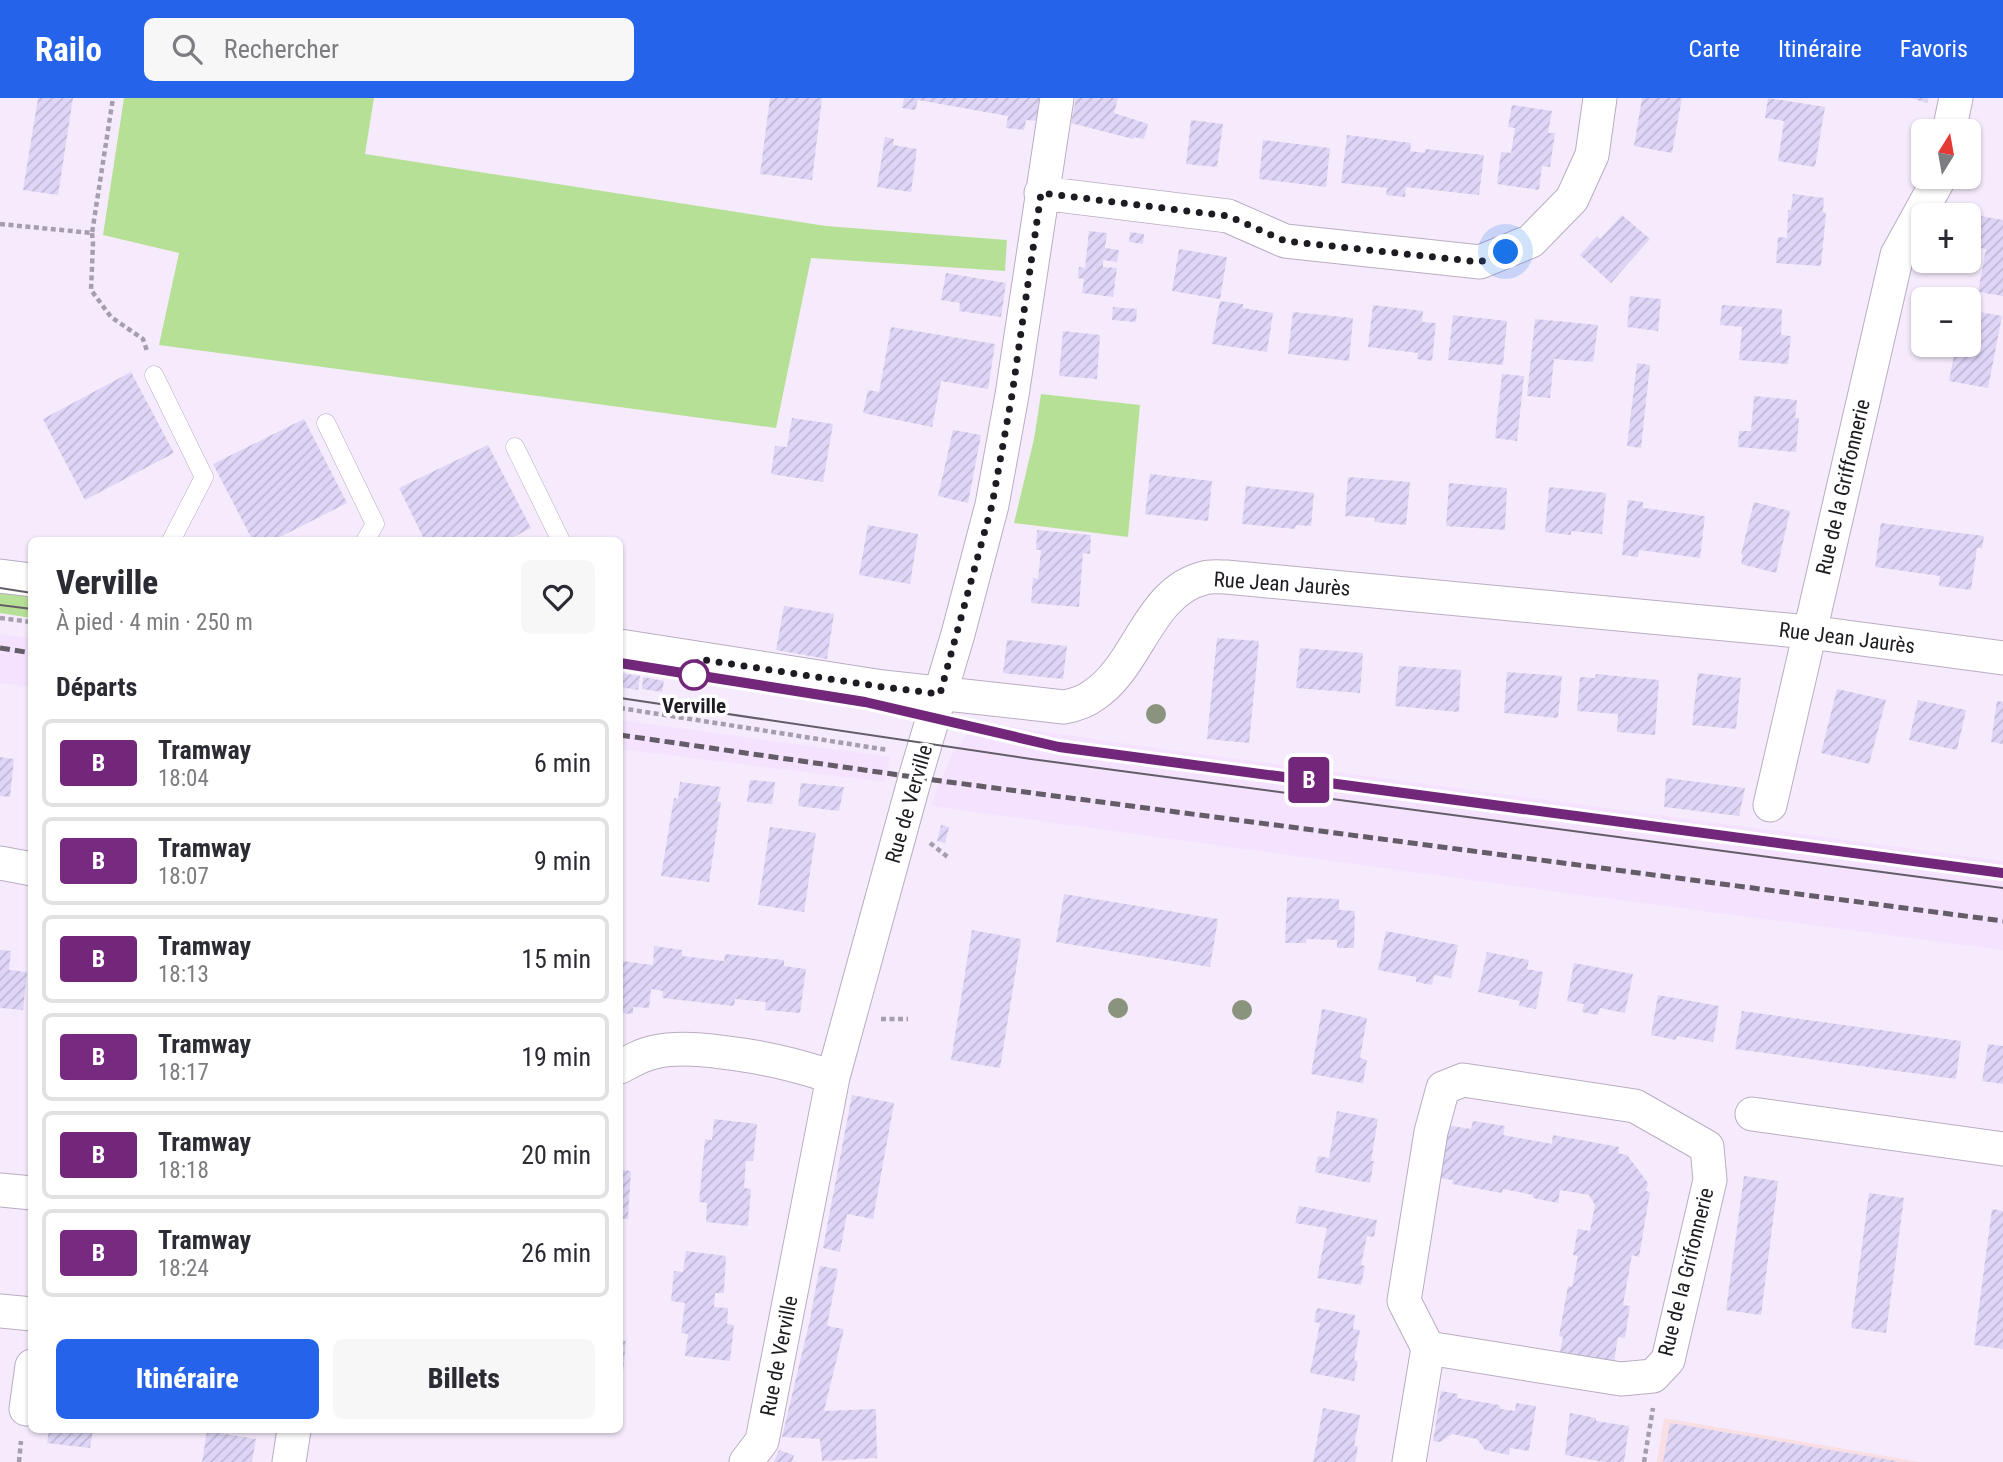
<!DOCTYPE html>
<html lang="fr">
<meta charset="utf-8">
<style>
:root{--surface:#fff;--page:#f7f7f7;--text:#2b2b33;--muted:#7c7c81;--line:#e1e1e2;--accent:#2563eb}
body{margin:0;font-family:"Roboto Condensed",sans-serif;background:var(--page);color:var(--text);height:100vh;display:flex;flex-direction:column;font-size:26px;white-space:nowrap}
*{box-sizing:border-box;margin:0}
p{font-size:23px;color:var(--muted)}
.icon{flex:none;width:38px;height:38px;fill:none;stroke:currentColor;stroke-width:2;stroke-linecap:round;stroke-linejoin:round}
.map{position:relative;flex:1;overflow:hidden}
.details{position:absolute;left:28px;top:439px;width:595px;height:896px;display:flex;flex-direction:column;background:var(--surface);border-radius:10px;box-shadow:0 2px 5px #0004}
.details>*{flex:none}
.badge{padding:0 14px;border-radius:5px;font-size:24px;line-height:46px}
.needle{width:46px;rotate:11deg}
.fabs{position:absolute;left:1911px;top:21px;display:grid;gap:14px}
.fabs a{display:grid;place-items:center;width:70px;height:70px;border-radius:10px;background:var(--surface);box-shadow:0 2px 5px #0004;font-size:35px}
.you{position:absolute;width:35px;height:35px;margin:-18px;border:5px solid #fff;border-radius:50%;background:#1a73e8;box-shadow:0 0 0 10px #1a73e833}
.map>.badge{position:absolute;translate:-50% -50%;box-shadow:0 0 0 4px #fff}
h2{padding:0 28px;font-size:26px;line-height:63px}
.round{display:grid;place-items:center;flex:none;width:74px;height:74px;border-radius:10px;background:var(--page)}
.head{display:flex;align-items:center;justify-content:space-between;height:119px;padding:0 28px}
h1{font-size:33px;font-weight:800;line-height:52px}
.button{display:flex;gap:14px;margin-top:auto;padding:14px 28px}
.button a{flex:1;height:80px;border-radius:10px;background:var(--accent);color:#fff;font-size:28px;font-weight:800;line-height:80px;text-align:center}
.button a+a{background:var(--page);color:var(--text)}
ul{padding:0;list-style:none}
li{display:flex;align-items:center;gap:21px;height:88px;margin:0 14px 10px;padding:0 14px;border:4px solid var(--line);border-radius:10px}
li div{flex:1}
li b{display:block;font-size:26px}
li em{font-style:normal}
li .badge{min-width:77px;font-weight:700;text-align:center}
header{display:flex;align-items:center;gap:42px;box-sizing:border-box;height:98px;padding:0 35px;background:var(--accent);color:#fff}
header strong{font-size:33px}
nav{display:flex;gap:38px;margin-inline-start:auto;font-size:24px}
.search{width:490px;height:63px;background:var(--page);display:flex;align-items:center;gap:18px;box-sizing:border-box;padding:0 24px;border-radius:10px;color:var(--muted);font-size:26px}
.map>svg:first-child{display:block}
.commercial{fill:#f9dee3}
.built{fill:#f4e2ff}
.green{fill:#b7e097}
.building{fill:url(#building-hatch)}
.lines{fill:none;stroke-linecap:round;stroke-linejoin:round}
.service-casing{stroke:#baadc2;stroke-width:19}
.minor-casing{stroke:#baadc2;stroke-width:35}
.path{stroke:#a69eac;stroke-width:4.5;stroke-dasharray:5 3.5;stroke-linecap:butt}
.service{stroke:#fff;stroke-width:18}
.minor{stroke:#fff;stroke-width:33}
.tram{stroke:#645d68;stroke-width:2}
.rail{stroke:#645d68;stroke-width:5;stroke-dasharray:10 5;stroke-linecap:butt}
.tree{fill:#89937d}
.line-casing{stroke:#fff;stroke-width:16}
.line{stroke:#72277b;stroke-width:10}
.walk{stroke:#1f1b22;stroke-width:7;stroke-dasharray:0 12.6}
.stop-dot{fill:#fff;stroke:#72277b;stroke-width:3.5}
.labels{text-anchor:middle;stroke-width:7;stroke-linejoin:round;paint-order:stroke}
.street-label{font-size:21px;fill:#1f1b22;stroke:#fff}
.stop-label{font-size:21px;font-weight:bold;fill:#1f1b22;stroke:#fff}
</style>
<header>
<strong>Railo</strong>
<div class="search"><svg class="icon" aria-label="search" viewBox="0 0 24 24"><circle cx="10" cy="10" r="6"/><path d="M15 15l6 6"/></svg>Rechercher</div>
<nav><a>Carte</a><a>Itinéraire</a><a>Favoris</a></nav>
</header>
<div class="map">
<svg width="2003" height="1364" viewBox="0 0 2003 1364">
<defs>
<pattern id="building-hatch" width="6" height="6" patternUnits="userSpaceOnUse" patternTransform="scale(1.75)"><rect width="6" height="6" fill="#dfd6f7"/><path d="M-1 1l2-2M0 6l6-6M5 7l2-2" fill="none" stroke="#bfb7d3"/></pattern>
</defs>
<rect width="100%" height="100%" fill="#f6ebfd"/>
<!-- commercial -->
<path class="commercial" d="M 1664,1320 L 1920,1364 L 1657,1364 Z"/>
<!-- built -->
<path class="built" d="M 0,536 L 31,540 L 31,589 L 0,585 Z
M 620,622 L 890,659 L 884,684 L 620,651 Z
M 976,624 L 1141,648 L 2003,763 L 2003,852 L 1573,796 L 931,708 L 951,658 Z"/>
<!-- green -->
<path class="green" d="M 124,0 L 374,0 L 365,56 L 826,128 L 1007,142 L 1005,173 L 811,160 L 776,330 L 159,247 L 179,155 L 103,137 Z
M 1041,296 L 1140,307 L 1128,439 L 1014,425 L 1034,341 Z
M 0,487 L 31,491 L 31,520 L 0,515 Z"/>
<!-- building -->
<path class="building" d="M 38,0 L 73,0 L 58,97 L 23,92 Z
M 770,0 L 822,0 L 812,82 L 760,76 Z
M 904,0 L 1042,0 L 1037,23 L 1026,22 L 1024,32 L 1006,30 L 1008,18 L 918,2 L 915,12 L 902,10 Z
M 1076,0 L 1118,0 L 1114,15 L 1148,26 L 1144,41 L 1134,39 L 1133,41 L 1071,25 Z
M 1642,0 L 1682,0 L 1672,55 L 1634,48 Z
M 1768,0 L 1825,9 L 1815,69 L 1778,63 L 1784,23 L 1765,20 Z
M 1911,0 L 1929,0 L 1927,5 Z
M 1512,7 L 1552,13 L 1548,35 L 1555,35 L 1550,69 L 1542,68 L 1539,92 L 1497,86 L 1501,54 L 1511,55 L 1515,30 L 1508,29 Z
M 1191,22 L 1223,26 L 1217,69 L 1186,66 Z
M 1347,37 L 1411,45 L 1410,53 L 1425,55 L 1425,51 L 1484,57 L 1479,97 L 1406,89 L 1405,99 L 1386,97 L 1387,90 L 1341,85 Z
M 885,39 L 894,41 L 893,47 L 917,51 L 911,94 L 877,89 Z
M 1263,42 L 1330,50 L 1326,89 L 1259,81 Z
M 1793,96 L 1824,100 L 1823,114 L 1826,115 L 1821,168 L 1776,165 L 1778,139 L 1787,140 L 1788,112 L 1791,112 Z
M 1969,116 L 2003,122 L 2003,198 L 1978,194 L 1986,151 L 1969,148 Z
M 1622,117 L 1650,141 L 1611,185 L 1580,157 L 1597,138 L 1600,141 Z
M 1089,133 L 1107,135 L 1105,150 L 1119,152 L 1117,164 L 1103,162 L 1103,169 L 1117,170 L 1113,199 L 1082,195 L 1084,181 L 1078,180 L 1079,169 L 1085,170 Z
M 1130,134 L 1144,136 L 1143,146 L 1129,144 Z
M 1179,151 L 1227,159 L 1220,201 L 1172,193 Z
M 946,175 L 1006,185 L 1001,219 L 959,213 L 960,205 L 941,202 Z
M 1630,198 L 1661,201 L 1658,233 L 1627,229 Z
M 1220,203 L 1243,206 L 1243,210 L 1273,215 L 1267,254 L 1212,246 Z
M 1373,207 L 1423,213 L 1422,224 L 1436,225 L 1432,263 L 1417,261 L 1418,255 L 1368,249 Z
M 1722,207 L 1782,211 L 1781,237 L 1791,238 L 1788,266 L 1739,262 L 1742,229 L 1720,227 Z
M 1113,209 L 1137,211 L 1136,224 L 1112,222 Z
M 1969,212 L 2002,218 L 1988,290 L 1949,283 L 1956,247 L 1969,247 Z
M 1293,214 L 1353,220 L 1349,263 L 1288,256 Z
M 1453,217 L 1507,223 L 1503,267 L 1448,262 Z
M 1535,221 L 1598,227 L 1593,264 L 1554,261 L 1550,300 L 1527,298 Z
M 891,229 L 995,246 L 988,291 L 941,283 L 932,329 L 863,315 L 868,292 L 879,294 Z
M 1063,233 L 1100,237 L 1097,281 L 1059,278 Z
M 1637,265 L 1650,267 L 1641,350 L 1627,348 Z
M 131,274 L 174,355 L 85,402 L 43,321 Z
M 1502,276 L 1524,278 L 1517,343 L 1495,340 Z
M 1754,298 L 1797,302 L 1795,320 L 1799,320 L 1796,354 L 1738,349 L 1739,333 L 1751,333 Z
M 792,320 L 833,326 L 823,384 L 771,376 L 775,348 L 787,349 Z
M 304,321 L 347,405 L 272,443 L 253,443 L 213,366 Z
M 953,332 L 981,337 L 968,405 L 938,398 Z
M 488,347 L 531,430 L 506,443 L 425,443 L 399,390 Z
M 1150,376 L 1212,383 L 1208,423 L 1145,416 Z
M 1348,379 L 1410,384 L 1406,427 L 1374,424 L 1375,420 L 1345,418 Z
M 1449,385 L 1507,390 L 1505,432 L 1446,428 Z
M 1246,388 L 1314,395 L 1311,428 L 1296,427 L 1295,431 L 1242,426 Z
M 1549,389 L 1606,395 L 1602,436 L 1571,433 L 1571,437 L 1545,434 Z
M 1628,402 L 1643,404 L 1643,410 L 1705,418 L 1700,460 L 1639,452 L 1638,459 L 1622,457 Z
M 1754,404 L 1790,413 L 1776,475 L 1741,466 L 1743,456 L 1741,456 Z
M 1881,425 L 1984,438 L 1982,450 L 1977,450 L 1971,492 L 1939,488 L 1940,478 L 1875,469 Z
M 868,427 L 918,436 L 910,486 L 859,477 Z
M 1037,432 L 1091,437 L 1090,456 L 1083,455 L 1079,509 L 1031,505 L 1033,480 L 1038,481 L 1041,452 L 1036,452 Z
M 784,508 L 834,516 L 827,561 L 776,552 Z
M 1217,540 L 1259,543 L 1249,645 L 1207,641 Z
M 1007,542 L 1067,548 L 1063,581 L 1003,575 Z
M 1300,550 L 1363,555 L 1360,595 L 1296,590 Z
M 1399,568 L 1461,572 L 1459,614 L 1395,608 Z
M 1507,574 L 1562,578 L 1558,620 L 1504,615 Z
M 620,575 L 640,578 L 638,592 L 620,589 Z
M 1698,575 L 1741,580 L 1736,631 L 1692,627 Z
M 1596,576 L 1659,582 L 1655,637 L 1617,634 L 1618,616 L 1577,613 L 1580,579 L 1595,580 Z
M 643,579 L 664,583 L 662,594 L 642,591 Z
M 1837,591 L 1886,602 L 1869,666 L 1821,655 Z
M 1918,602 L 1966,612 L 1957,652 L 1909,642 Z
M 1997,603 L 2003,604 L 2003,646 L 1991,644 Z
M 0,659 L 14,661 L 10,699 L 0,698 Z
M 1666,680 L 1745,690 L 1739,718 L 1664,709 Z
M 750,682 L 775,684 L 772,706 L 747,704 Z
M 680,684 L 721,689 L 717,704 L 721,704 L 709,784 L 661,778 L 674,700 L 678,701 Z
M 801,685 L 844,689 L 839,713 L 798,708 Z
M 941,727 L 949,729 L 945,745 L 937,743 Z
M 770,729 L 816,735 L 804,814 L 758,807 Z
M 1064,796 L 1218,821 L 1210,869 L 1056,844 Z
M 1287,799 L 1339,801 L 1339,812 L 1355,813 L 1354,850 L 1337,850 L 1337,842 L 1306,841 L 1306,845 L 1285,845 Z
M 972,832 L 1021,841 L 1000,970 L 951,962 Z
M 1386,833 L 1458,847 L 1451,880 L 1434,877 L 1432,887 L 1416,884 L 1416,879 L 1378,872 Z
M 654,848 L 682,852 L 682,858 L 724,863 L 725,856 L 784,862 L 784,868 L 806,871 L 800,915 L 765,912 L 766,904 L 735,901 L 734,908 L 662,900 L 663,893 L 651,891 L 649,910 L 633,909 L 633,916 L 620,915 L 620,870 L 622,863 L 653,867 Z
M 0,852 L 11,853 L 9,872 L 27,874 L 23,912 L 0,910 Z
M 1487,854 L 1529,862 L 1527,871 L 1543,874 L 1536,911 L 1519,908 L 1520,903 L 1478,894 Z
M 1574,865 L 1633,876 L 1625,915 L 1600,910 L 1598,917 L 1582,914 L 1584,906 L 1567,903 Z
M 1658,897 L 1719,908 L 1713,944 L 1677,938 L 1676,942 L 1651,937 Z
M 1322,911 L 1367,920 L 1360,960 L 1367,962 L 1363,985 L 1311,976 Z
M 1742,913 L 1961,943 L 1956,981 L 1735,951 Z
M 1988,946 L 2003,948 L 2003,986 L 1982,983 Z
M 852,997 L 894,1005 L 873,1121 L 847,1116 L 840,1154 L 823,1150 Z
M 1337,1013 L 1378,1021 L 1371,1063 L 1374,1063 L 1370,1085 L 1315,1074 L 1318,1058 L 1329,1060 Z
M 714,1021 L 757,1026 L 753,1063 L 746,1063 L 744,1090 L 751,1091 L 748,1128 L 706,1124 L 707,1105 L 699,1104 L 705,1041 L 712,1042 Z
M 1473,1023 L 1505,1028 L 1503,1037 L 1552,1046 L 1553,1037 L 1619,1049 L 1618,1055 L 1627,1057 L 1648,1085 L 1646,1093 L 1650,1094 L 1639,1159 L 1632,1157 L 1623,1207 L 1630,1208 L 1625,1240 L 1618,1239 L 1614,1264 L 1560,1254 L 1563,1239 L 1559,1238 L 1568,1188 L 1572,1189 L 1578,1158 L 1573,1157 L 1578,1131 L 1590,1133 L 1595,1107 L 1589,1097 L 1560,1092 L 1558,1105 L 1533,1100 L 1533,1097 L 1503,1091 L 1502,1095 L 1452,1086 L 1453,1082 L 1437,1080 L 1446,1027 L 1471,1031 Z
M 620,1072 L 631,1073 L 628,1121 L 620,1121 Z
M 1744,1078 L 1778,1083 L 1761,1217 L 1726,1212 Z
M 1869,1095 L 1904,1100 L 1886,1235 L 1851,1230 Z
M 1299,1108 L 1377,1122 L 1374,1139 L 1367,1138 L 1361,1167 L 1365,1168 L 1361,1187 L 1317,1180 L 1327,1130 L 1295,1125 Z
M 1992,1111 L 2003,1113 L 2003,1251 L 1974,1247 Z
M 686,1153 L 726,1158 L 724,1195 L 715,1195 L 714,1209 L 728,1210 L 727,1226 L 734,1227 L 730,1263 L 685,1258 L 688,1236 L 681,1235 L 685,1205 L 671,1203 L 674,1173 L 683,1174 Z
M 820,1168 L 838,1171 L 827,1228 L 844,1231 L 824,1313 L 876,1311 L 877,1360 L 822,1363 L 820,1341 L 782,1339 L 809,1226 Z
M 1317,1210 L 1355,1217 L 1353,1231 L 1360,1232 L 1354,1262 L 1358,1263 L 1354,1283 L 1310,1275 L 1320,1225 L 1314,1224 Z
M 620,1242 L 626,1243 L 621,1296 L 620,1296 Z
M 1441,1293 L 1458,1296 L 1457,1300 L 1499,1307 L 1501,1311 L 1515,1313 L 1516,1305 L 1536,1308 L 1529,1353 L 1510,1350 L 1509,1357 L 1485,1352 L 1477,1341 L 1452,1336 L 1440,1344 L 1433,1343 Z
M 1323,1310 L 1360,1317 L 1354,1348 L 1358,1348 L 1355,1364 L 1313,1364 Z
M 1570,1315 L 1596,1320 L 1596,1323 L 1629,1328 L 1624,1364 L 1604,1364 L 1565,1357 Z
M 1670,1325 L 1896,1363 L 1896,1364 L 1663,1364 Z
M 49,1332 L 93,1332 L 90,1350 L 47,1345 Z
M 207,1333 L 256,1341 L 252,1364 L 202,1364 Z
M 779,1352 L 794,1357 L 792,1364 L 774,1364 Z"/>
<g class="lines">
<defs>
<path id="service" d="M 154,277 L 204,379 L 171,443
M 326,325 L 375,426 L 365,443
M 515,349 L 561,443"/>
<path id="minor" d="M 1949,33 L 1956,0
M 1041,95 L 1228,118 L 1285,143 L 1480,164 L 1531,143 L 1572,101 L 1592,57 L 1600,0
M 0,478 L 32,482
M 620,548 L 883,589 L 1064,609 C 1075,607 1085,604 1094,597 C 1139,567 1148,494 1204,480 C 1211,478 1219,479 1226,479 L 1809,534 L 2003,560
M 1770,707 L 1897,157 L 1940,79
M 0,765 L 32,771
M 620,969 C 631,963 643,956 655,954 C 676,949 699,951 721,954 C 763,959 793,966 833,979
M 1752,1016 L 2003,1051
M 0,1092 L 32,1095
M 0,1213 L 32,1216
M 26,1311 L 32,1268
M 289,1364 L 294,1332
M 746,1364 L 762,1343 L 833,979 L 915,680 L 958,536 L 992,407 L 1012,297 L 1057,0
M 1409,1364 L 1428,1250 L 1404,1203 L 1431,1034 L 1443,990 L 1463,982 L 1635,1008 L 1707,1049 L 1710,1082 L 1668,1262 L 1653,1278 L 1621,1281 L 1428,1250"/>
</defs>
<!-- service casing -->
<use href="#service" class="service-casing"/>
<!-- minor casing -->
<use href="#minor" class="minor-casing"/>
<!-- path -->
<path class="path" d="M 0,126 L 92,135 L 113,0
M 92,135 L 93,145 L 91,192 L 111,219 L 143,241 L 147,253
M 0,520 L 32,524
M 620,610 L 888,652
M 930,745 L 949,760
M 881,921 L 908,921
M 19,1364 L 21,1343
M 1644,1364 L 1653,1310"/>
<!-- service -->
<use href="#service" class="service"/>
<!-- minor -->
<use href="#minor" class="minor"/>
<!-- tram -->
<path class="tram" d="M 0,490 L 32,495
M 0,507 L 32,511
M 620,565 L 865,604 L 1059,649 L 2003,775
M 620,600 L 1031,661 L 2003,790"/>
<!-- rail -->
<path class="rail" d="M 0,550 L 32,555
M 620,637 L 934,682 L 2003,823"/>
</g>
<!-- trees -->
<g class="tree">
<circle cx="1156" cy="616" r="10"/>
<circle cx="1118" cy="910" r="10"/>
<circle cx="1242" cy="912" r="10"/>
</g>
<g class="lines">
<defs>
<path id="line" d="M 620,565 L 865,604 L 1059,649 L 2003,775"/>
</defs>
<!-- line casing -->
<use href="#line" class="line-casing"/>
<!-- line -->
<use href="#line" class="line"/>
<!-- walk -->
<path class="walk" d="M 694,577 L 698,561 L 883,589 L 940,596 L 992,407 L 1012,297 L 1041,95 L 1228,118 L 1285,143 L 1480,164 L 1506,154"/>
</g>
<!-- markers -->
<circle class="stop-dot" cx="694" cy="577" r="14"/>
<g class="labels">
<!-- street labels -->
<g class="street-label">
<text transform="translate(1843 389) rotate(-77)" y="7">Rue de la Griffonnerie</text>
<text transform="translate(1282 486) rotate(4)" y="7">Rue Jean Jaurès</text>
<text transform="translate(1847 540) rotate(7)" y="7">Rue Jean Jaurès</text>
<text transform="translate(909 706) rotate(-74)" y="7">Rue de Verville</text>
<text transform="translate(1686 1174) rotate(-76)" y="7">Rue de la Grifonnerie</text>
<text transform="translate(779 1258) rotate(-79)" y="7">Rue de Verville</text>
</g>
<!-- stop labels -->
<g class="stop-label">
<text x="694" y="615">Verville</text>
</g>
</g>
</svg>
<div class="fabs">
<a><svg class="needle" viewBox="-14 -14 28 28"><path d="M0-13l5 13h-10z" fill="#e53935"/><path d="M0 13l5-13h-10z" fill="#7c7c81"/></svg></a>
<a>+</a>
<a>−</a>
</div>
<div class="you" style="left:1506px;top:154px"></div>
<b class="badge" style="left:1309px;top:682px;background:#72277b;color:#fff">B</b>
<section class="details">
<div class="head"><div><h1>Verville</h1><p>À pied · 4 min · 250 m</p></div><a class="round"><svg class="icon" aria-label="heart" viewBox="0 0 24 24"><path d="M12 20l-8-8c-3-5 5-10 8-4 3-6 11-1 8 4z"/></svg></a></div>
<h2>Départs</h2>
<ul>
<li><span class="badge" style="background:#72277b;color:#fff">B</span><div><b>Tramway</b><p>18:04</p></div><em>6 min</em></li>
<li><span class="badge" style="background:#762a80;color:#fff">B</span><div><b>Tramway</b><p>18:07</p></div><em>9 min</em></li>
<li><span class="badge" style="background:#72277b;color:#fff">B</span><div><b>Tramway</b><p>18:13</p></div><em>15 min</em></li>
<li><span class="badge" style="background:#762a80;color:#fff">B</span><div><b>Tramway</b><p>18:17</p></div><em>19 min</em></li>
<li><span class="badge" style="background:#72277b;color:#fff">B</span><div><b>Tramway</b><p>18:18</p></div><em>20 min</em></li>
<li><span class="badge" style="background:#762a80;color:#fff">B</span><div><b>Tramway</b><p>18:24</p></div><em>26 min</em></li>
</ul>
<div class="button"><a>Itinéraire</a><a>Billets</a></div>
</section>
</div>
